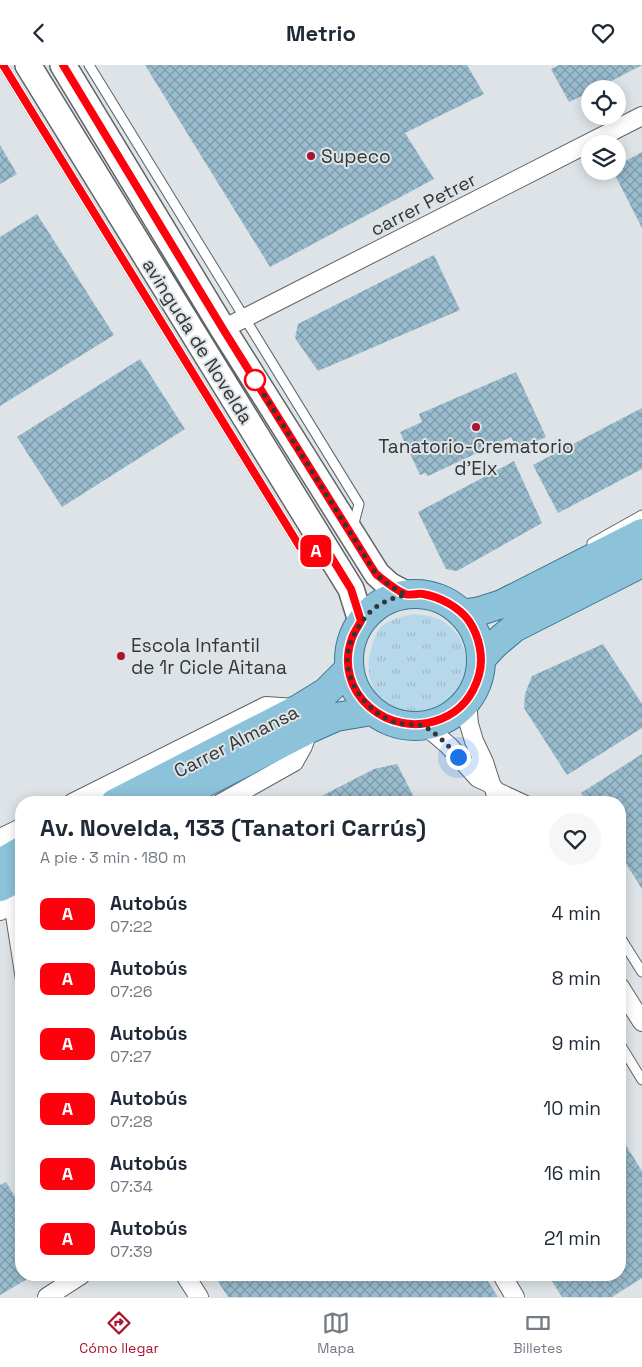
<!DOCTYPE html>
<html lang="es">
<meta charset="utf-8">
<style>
:root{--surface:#fff;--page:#f6f6f7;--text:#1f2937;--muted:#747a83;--line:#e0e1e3;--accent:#aa142e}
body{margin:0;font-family:"Space Grotesk",sans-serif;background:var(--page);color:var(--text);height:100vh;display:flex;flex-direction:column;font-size:19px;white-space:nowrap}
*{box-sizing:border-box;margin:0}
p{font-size:16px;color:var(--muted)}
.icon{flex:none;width:28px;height:28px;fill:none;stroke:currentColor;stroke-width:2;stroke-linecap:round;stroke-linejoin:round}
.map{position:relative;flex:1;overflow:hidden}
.side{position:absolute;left:15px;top:731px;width:611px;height:485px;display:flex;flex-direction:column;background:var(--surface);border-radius:20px;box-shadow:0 2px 12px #0003}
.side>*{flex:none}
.badge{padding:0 10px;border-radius:8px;font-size:18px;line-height:32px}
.tools{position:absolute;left:581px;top:15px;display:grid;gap:10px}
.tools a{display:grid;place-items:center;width:45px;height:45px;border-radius:50%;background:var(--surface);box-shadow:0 2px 12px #0003;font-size:25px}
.you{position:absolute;width:25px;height:25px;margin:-12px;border:4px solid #fff;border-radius:50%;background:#1a73e8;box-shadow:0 0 0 8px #1a73e833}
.map>.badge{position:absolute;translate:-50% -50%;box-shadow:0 0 0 2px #fff}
.round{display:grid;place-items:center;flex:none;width:52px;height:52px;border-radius:26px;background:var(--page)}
.summary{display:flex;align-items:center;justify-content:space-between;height:85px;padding:0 25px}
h1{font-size:24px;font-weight:800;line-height:38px}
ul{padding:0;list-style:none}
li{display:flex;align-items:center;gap:15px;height:65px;padding:0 25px}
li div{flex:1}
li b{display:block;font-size:19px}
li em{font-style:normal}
li .badge{min-width:55px;font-weight:700;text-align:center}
header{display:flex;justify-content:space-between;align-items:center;height:65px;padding:0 25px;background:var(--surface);font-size:22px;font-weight:800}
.dock{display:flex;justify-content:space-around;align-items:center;height:70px;border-top:1px solid var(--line);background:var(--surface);font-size:14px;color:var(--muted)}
.dock a{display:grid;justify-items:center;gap:2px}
.dock .selected{color:var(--accent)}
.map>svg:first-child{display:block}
.park{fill:url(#park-tufts)}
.building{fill:url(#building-cross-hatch)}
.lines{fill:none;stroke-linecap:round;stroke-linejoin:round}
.lane-casing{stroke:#5f6467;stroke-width:11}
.street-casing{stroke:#5f6467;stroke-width:20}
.secondary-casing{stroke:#5f6467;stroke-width:28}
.primary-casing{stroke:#3b7791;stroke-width:30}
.lane{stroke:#fff;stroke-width:9}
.street{stroke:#fff;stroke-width:18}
.secondary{stroke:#fff;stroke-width:25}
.primary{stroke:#8cc2da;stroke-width:28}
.line-casing{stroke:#fff;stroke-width:11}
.line{stroke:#ff010c;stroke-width:8}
.walk{stroke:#343637;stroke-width:5;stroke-dasharray:0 9}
.poi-dot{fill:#aa142e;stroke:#dde3e6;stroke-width:2}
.stop-dot{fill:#fff;stroke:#ff010c;stroke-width:2.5}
.labels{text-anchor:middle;stroke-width:4;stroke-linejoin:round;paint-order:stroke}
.poi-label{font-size:19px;fill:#343637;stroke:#dde3e6;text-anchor:start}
.street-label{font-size:19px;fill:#343637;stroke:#dde3e6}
</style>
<header><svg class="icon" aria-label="back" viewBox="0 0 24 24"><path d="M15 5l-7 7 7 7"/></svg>Metrio<svg class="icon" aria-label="heart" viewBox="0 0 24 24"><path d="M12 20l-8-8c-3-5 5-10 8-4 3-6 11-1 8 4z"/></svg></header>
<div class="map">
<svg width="642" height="1232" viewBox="0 0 642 1232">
<defs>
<pattern id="park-tufts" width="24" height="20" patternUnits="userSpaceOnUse" patternTransform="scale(1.25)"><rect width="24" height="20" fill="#b7d8ea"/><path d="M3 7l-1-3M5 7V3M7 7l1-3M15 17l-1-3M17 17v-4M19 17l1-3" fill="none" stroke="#9ebac9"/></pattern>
<pattern id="building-cross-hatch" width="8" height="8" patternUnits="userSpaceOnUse" patternTransform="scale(1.25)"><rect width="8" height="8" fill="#99bcce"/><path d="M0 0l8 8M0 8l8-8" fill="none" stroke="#7e9aa8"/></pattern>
</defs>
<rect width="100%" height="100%" fill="#dde3e6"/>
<!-- park -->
<path class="park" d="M 414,549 C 418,550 424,550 429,551 C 457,557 472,586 464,612 C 458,630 446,642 427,645 C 417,647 403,649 393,644 C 370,631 364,605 372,581 C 374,575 377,565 382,561 C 391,554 402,552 414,549 Z"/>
<!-- building -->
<path class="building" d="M 145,0 L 467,0 L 484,29 L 405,68 L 434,114 L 270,202 Z
M 559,0 L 642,0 L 596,24 L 590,24 L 590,27 L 569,37 L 551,4 Z
M 0,80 L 17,109 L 0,119 Z
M 642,87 L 642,163 L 613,106 L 618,106 L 618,100 Z
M 37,149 L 114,270 L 0,341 L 0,172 Z
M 434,190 L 460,245 L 318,306 L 295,273 L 298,259 Z
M 140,294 L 185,364 L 62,442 L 17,372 Z
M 516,307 L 546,372 L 517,385 L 511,372 L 428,411 L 425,408 L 420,410 L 400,367 L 422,357 L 419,349 Z
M 642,343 L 642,404 L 558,448 L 533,400 Z
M 514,396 L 542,458 L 457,506 L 446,504 L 418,447 Z
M 603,579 L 642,639 L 642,663 L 567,710 L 524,643 L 525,629 L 532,611 Z
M 642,689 L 642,824 L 620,789 L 620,738 L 587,738 L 581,728 Z
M 397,699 L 417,738 L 308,738 L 374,704 Z
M 20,1069 L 21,1070 L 21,1100 L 16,1091 Z
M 620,1071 L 642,1106 L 642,1213 L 612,1232 L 562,1232 L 548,1210 L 620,1210 Z
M 6,1117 L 21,1142 L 21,1210 L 34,1210 L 0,1230 L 0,1120 Z
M 214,1210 L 484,1210 L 498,1232 L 228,1232 Z"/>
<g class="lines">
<defs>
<path id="lane" d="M 3,0 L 300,482 L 323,488
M 89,0 L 359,439 L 353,462
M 592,478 L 642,450
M 491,738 L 491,719 L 532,738
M 9,841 L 21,918
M 620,872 L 642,907
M 620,979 L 642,1015"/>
<path id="street" d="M 223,264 L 642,51
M 467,637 L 469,659 L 474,676 L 484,697 L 491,719 L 503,738
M 421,660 L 434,668 L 449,681 L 478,713 L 491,719
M 72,738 L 266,641 L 295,643
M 221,738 L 294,697 L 303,681 L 309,664
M 0,773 L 21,763
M 0,846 L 21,835
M 620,922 L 642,957
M 185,1210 L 199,1232
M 502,1210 L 515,1232
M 47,1232 L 81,1210"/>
<path id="secondary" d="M 28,0 L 351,524 L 361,556
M 63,0 L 223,264 L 377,509 L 389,520 L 406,529"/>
<path id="primary" d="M349 595a66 66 0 1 1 132 0a66 66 0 1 1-132 0Z
M 462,549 L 480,546 L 502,539 L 642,468
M 481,594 L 495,579 L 514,563 L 642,498
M 115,738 L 300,643 L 326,627 L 349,604
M 166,738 L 309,664 L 336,652 L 372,646
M 0,798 L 21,786
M 0,822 L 21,811"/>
</defs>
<!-- lane casing -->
<use href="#lane" class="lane-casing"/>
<!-- street casing -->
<use href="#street" class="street-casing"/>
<!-- secondary casing -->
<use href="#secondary" class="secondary-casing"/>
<!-- primary casing -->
<use href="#primary" class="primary-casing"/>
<!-- lane -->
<use href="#lane" class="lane"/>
<!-- street -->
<use href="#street" class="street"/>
<!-- secondary -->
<use href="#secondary" class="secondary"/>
<!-- primary -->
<use href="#primary" class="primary"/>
</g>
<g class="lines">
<defs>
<path id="line" d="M 3,0 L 300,482 L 330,490 L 351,524 L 361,556 C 358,562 354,567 352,573 C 332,628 389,675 441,654 C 461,646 473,631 479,610 C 484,592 479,571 469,556 C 459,542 440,532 423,529 C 417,528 410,531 405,529 C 394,524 385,516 376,509 L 223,264 L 63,0"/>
</defs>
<!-- line casing -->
<use href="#line" class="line-casing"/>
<!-- line -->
<use href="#line" class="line"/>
<!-- walk -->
<path class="walk" d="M 255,315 L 376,509 L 389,520 L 406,530 C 379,536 367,545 354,570 C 335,604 361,644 394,657 C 403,660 419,659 424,661 C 437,669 448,680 458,692"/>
</g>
<!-- markers -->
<g class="poi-dot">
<circle cx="311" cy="91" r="5"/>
<circle cx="476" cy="362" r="5"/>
<circle cx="121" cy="591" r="5"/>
</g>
<circle class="stop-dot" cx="255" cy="315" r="10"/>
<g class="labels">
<!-- poi labels -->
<g class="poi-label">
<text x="321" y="98">Supeco</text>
<text x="476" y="388" text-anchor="middle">Tanatorio-Crematorio<tspan x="476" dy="22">d'Elx</tspan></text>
<text x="131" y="587">Escola Infantil<tspan x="131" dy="22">de 1r Cicle Aitana</tspan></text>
</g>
<!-- street labels -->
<g class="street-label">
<text transform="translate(423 139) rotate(-27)" y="7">carrer Petrer</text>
<text transform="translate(198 276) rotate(58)" y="7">avinguda de Novelda</text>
<text transform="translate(236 676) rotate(-27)" y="7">Carrer Almansa</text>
</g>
</g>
</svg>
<div class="tools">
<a><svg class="icon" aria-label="locate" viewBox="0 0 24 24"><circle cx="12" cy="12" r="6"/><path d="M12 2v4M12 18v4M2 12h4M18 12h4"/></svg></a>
<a><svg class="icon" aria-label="layers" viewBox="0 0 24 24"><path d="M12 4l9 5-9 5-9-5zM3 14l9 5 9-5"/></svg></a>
</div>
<div class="you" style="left:458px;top:692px"></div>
<b class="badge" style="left:316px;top:486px;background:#ff010c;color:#fff">A</b>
<section class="side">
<div class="summary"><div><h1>Av. Novelda, 133 (Tanatori Carrús)</h1><p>A pie · 3 min · 180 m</p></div><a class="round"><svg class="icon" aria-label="heart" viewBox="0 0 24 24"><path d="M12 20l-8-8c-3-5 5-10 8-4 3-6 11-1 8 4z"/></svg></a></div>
<ul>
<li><span class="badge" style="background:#ff010c;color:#fff">A</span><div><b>Autobús</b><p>07:22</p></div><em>4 min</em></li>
<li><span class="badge" style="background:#ff010c;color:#fff">A</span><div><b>Autobús</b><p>07:26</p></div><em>8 min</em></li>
<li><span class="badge" style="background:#ff010c;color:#fff">A</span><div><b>Autobús</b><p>07:27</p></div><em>9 min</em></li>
<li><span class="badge" style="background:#ff010c;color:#fff">A</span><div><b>Autobús</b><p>07:28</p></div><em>10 min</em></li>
<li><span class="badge" style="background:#ff010c;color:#fff">A</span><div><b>Autobús</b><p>07:34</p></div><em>16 min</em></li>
<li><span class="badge" style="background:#ff010c;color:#fff">A</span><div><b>Autobús</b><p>07:39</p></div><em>21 min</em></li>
</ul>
</section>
</div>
<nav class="dock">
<a class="selected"><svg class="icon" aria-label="directions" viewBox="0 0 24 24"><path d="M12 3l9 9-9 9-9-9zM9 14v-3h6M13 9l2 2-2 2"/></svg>Cómo llegar</a>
<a><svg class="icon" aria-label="map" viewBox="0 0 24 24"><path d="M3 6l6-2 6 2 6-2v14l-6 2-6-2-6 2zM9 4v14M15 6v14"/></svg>Mapa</a>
<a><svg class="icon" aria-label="tickets" viewBox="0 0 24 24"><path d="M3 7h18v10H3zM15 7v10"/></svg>Billetes</a>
</nav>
